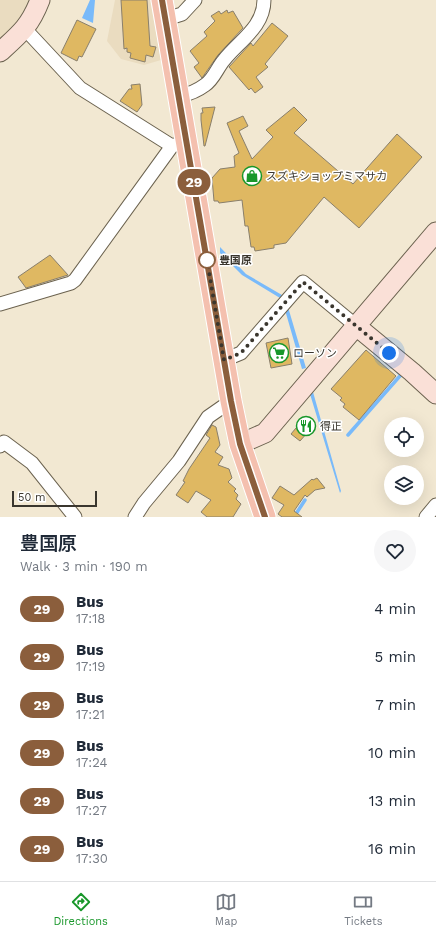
<!DOCTYPE html>
<meta charset="utf-8">
<style>
:root{--surface:#fff;--page:#f6f6f7;--text:#1f2937;--muted:#747a83;--line:#e0e1e3;--accent:#18972a}
body{margin:0;font-family:"Work Sans","Noto Sans JP",sans-serif;background:var(--page);color:var(--text);height:100vh;display:flex;flex-direction:column;font-size:15px;white-space:nowrap}
*{box-sizing:border-box;margin:0}
p{font-size:13px;color:var(--muted)}
.icon{flex:none;width:22px;height:22px;fill:none;stroke:currentColor;stroke-width:2;stroke-linecap:round;stroke-linejoin:round}
.map{position:relative;height:517px;overflow:hidden}
.details{display:flex;flex-direction:column;background:var(--surface);flex:1}
.details>*{flex:none}
.badge{padding:0 8px;border-radius:13px;font-size:14px;line-height:26px}
.controls{position:absolute;left:384px;top:417px;display:grid;gap:8px}
.controls a{display:grid;place-items:center;width:40px;height:40px;border-radius:50%;background:var(--surface);box-shadow:0 4px 16px #0002;font-size:20px}
.scale{position:absolute;left:12px;bottom:10px;width:85px;box-sizing:border-box;padding-left:4px;border:2px solid #3a362e;border-top:0;font-size:11px;line-height:14px;white-space:nowrap;color:#3a362e;-webkit-text-stroke:3px #fff;paint-order:stroke}
.you{position:absolute;width:20px;height:20px;margin:-10px;border:3px solid #fff;border-radius:50%;background:#1a73e8;box-shadow:0 0 0 6px #1a73e833}
.map>.badge{position:absolute;translate:-50% -50%;box-shadow:0 0 0 2px #fff}
.round{display:grid;place-items:center;flex:none;width:42px;height:42px;border-radius:21px;background:var(--page)}
.headline{display:flex;align-items:center;justify-content:space-between;height:68px;padding:0 20px}
h1{font-size:19px;font-weight:600;line-height:30px}
ul{padding:0;list-style:none}
li{display:flex;align-items:center;gap:12px;height:48px;padding:0 20px}
li div{flex:1}
li b{display:block;font-size:15px}
li em{font-style:normal}
li .badge{min-width:44px;font-weight:700;text-align:center}
.menu{display:flex;justify-content:space-around;align-items:center;height:56px;border-top:1px solid var(--line);background:var(--surface);font-size:11px;color:var(--muted)}
.menu a{display:grid;justify-items:center;gap:2px}
.menu .on{color:var(--accent)}
.map>svg:first-child{display:block}
.built{fill:#eadcc0}
.water{fill:#79bafa}
.lines{fill:none;stroke-linecap:round;stroke-linejoin:round}
.stream{stroke:#79bafa;stroke-width:3.5}
.building{fill:#dfb862;stroke:#897f6c}
.street-casing{stroke:#6b624f;stroke-width:15}
.secondary-casing{stroke:#6b624f;stroke-width:21}
.primary-casing{stroke:#fff;stroke-width:23}
.street{stroke:#fff;stroke-width:13}
.secondary{stroke:#fae0d7;stroke-width:19}
.primary{stroke:#f4c0af;stroke-width:21}
.line-casing{stroke:#fff;stroke-width:9}
.line{stroke:#8b5e3c;stroke-width:6}
.walk{stroke:#3a362e;stroke-width:4;stroke-dasharray:0 7.2}
.stop-dot{fill:#fff;stroke:#8b5e3c;stroke-width:2}
.labels{text-anchor:middle;stroke-width:3;stroke-linejoin:round;paint-order:stroke}
.poi-label{font-size:11px;fill:#3a362e;stroke:#fff;text-anchor:start}
.stop-label{font-size:11px;font-weight:bold;fill:#3a362e;stroke:#fff;text-anchor:start}
</style>
<div class="map">
<svg width="436" height="517" viewBox="0 0 436 517">
<rect width="100%" height="100%" fill="#f2e8d2"/>
<!-- built -->
<path class="built" d="M 0,0 L 32,0 L 22,24 L 0,44 Z
M 115,0 L 150,0 L 161,60 L 144,65 L 121,59 L 107,41 Z"/>
<!-- water -->
<path class="water" d="M 90,0 L 95,0 L 93,23 L 82,18 Z
M 220,247 L 246,274 L 282,295 L 288,307 L 306,368 L 302,369 L 285,310 L 280,298 L 242,275 L 220,253 Z
M 313,392 L 341,491 L 340,493 L 310,394 Z"/>
<g class="lines">
<!-- stream -->
<path class="stream" d="M 348,435 L 399,377 L 401,375 L 398,372
M 294,517 L 305,500"/>
</g>
<!-- building -->
<path class="building" d="M 121,0 L 147,0 L 150,46 L 156,47 L 153,57 L 146,55 L 145,62 L 130,58 L 131,53 L 127,52 L 127,48 L 124,49 Z
M 227,10 L 228,13 L 233,11 L 243,28 L 218,55 L 202,78 L 194,67 L 199,63 L 190,51 L 207,36 L 204,32 L 215,21 L 211,16 L 219,11 L 221,14 Z
M 77,20 L 96,29 L 82,57 L 79,56 L 77,61 L 61,53 Z
M 272,23 L 288,36 L 265,64 L 268,67 L 256,77 L 263,87 L 255,93 L 251,88 L 249,90 L 229,67 L 251,43 L 253,46 Z
M 140,84 L 142,105 L 137,112 L 120,101 L 129,89 L 132,89 L 131,85 Z
M 215,107 L 205,146 L 204,146 L 201,120 L 201,113 L 203,113 L 202,108 Z
M 294,107 L 307,120 L 294,133 L 353,184 L 397,134 L 422,157 L 359,228 L 324,197 L 286,243 L 274,245 L 274,248 L 255,251 L 254,247 L 251,247 L 248,226 L 245,226 L 242,200 L 219,203 L 218,201 L 214,201 L 212,178 L 220,169 L 235,167 L 234,156 L 239,153 L 227,123 L 243,116 L 248,126 L 239,131 L 252,159 L 273,137 L 266,130 Z
M 50,255 L 68,275 L 26,288 L 18,277 Z
M 288,338 L 292,364 L 271,368 L 266,343 Z
M 366,350 L 396,376 L 359,420 L 343,407 L 345,404 L 340,400 L 342,398 L 331,389 Z
M 306,416 L 315,424 L 300,441 L 291,434 Z
M 212,425 L 216,427 L 220,445 L 215,452 L 223,457 L 218,465 L 229,469 L 232,478 L 228,482 L 236,489 L 234,491 L 238,495 L 236,499 L 241,504 L 233,517 L 207,517 L 201,512 L 211,500 L 196,491 L 188,503 L 176,495 L 185,482 L 183,481 L 189,469 L 210,438 L 206,435 Z
M 317,478 L 325,488 L 315,490 L 307,497 L 305,495 L 294,511 L 302,517 L 282,517 L 278,514 L 284,505 L 272,498 L 280,486 L 294,495 L 312,479 L 313,480 Z"/>
<g class="lines">
<defs>
<path id="street" d="M 166,19 L 182,14 L 195,0
M 25,29 L 80,88 L 172,146
M 180,96 C 189,94 197,91 205,85 C 214,79 217,68 224,60 C 239,41 264,27 264,0
M 0,304 L 71,283 L 75,280 L 172,146 L 187,141
M 224,360 L 241,353 L 303,282 L 355,325
M 0,446 L 4,442 L 32,463 L 75,517
M 135,517 L 144,503 L 179,461 L 208,417 L 231,401
M 426,517 L 436,505"/>
<path id="secondary" d="M 0,52 C 20,34 30,26 40,0
M 355,325 L 412,372 L 436,394
M 240,444 L 265,433 L 436,232"/>
<path id="primary" d="M 162,0 L 231,401 L 240,444 L 265,517"/>
</defs>
<!-- street casing -->
<use href="#street" class="street-casing"/>
<!-- secondary casing -->
<use href="#secondary" class="secondary-casing"/>
<!-- primary casing -->
<use href="#primary" class="primary-casing"/>
<!-- street -->
<use href="#street" class="street"/>
<!-- secondary -->
<use href="#secondary" class="secondary"/>
<!-- primary -->
<use href="#primary" class="primary"/>
</g>
<g class="lines">
<defs>
<path id="line" d="M 162,0 L 231,401 L 240,444 L 265,517"/>
</defs>
<!-- line casing -->
<use href="#line" class="line-casing"/>
<!-- line -->
<use href="#line" class="line"/>
<!-- walk -->
<path class="walk" d="M 207,260 L 224,360 L 241,353 L 303,282 L 389,353"/>
</g>
<!-- icons -->
<defs>
<symbol id="shop-ring" viewBox="-11 -11 22 22"><circle r="9.5" fill="#fff" stroke="#18972a" stroke-width="1.5"/><path d="M-5-2.5h2.3a2.7 3.5 0 0 1 5.4 0H5L5.5 6h-11ZM-1.5-2.5h3a1.5 2.3 0 0 0-3 0Z" fill="#18972a"/></symbol>
<symbol id="supermarket-ring" viewBox="-11 -11 22 22"><circle r="9.5" fill="#fff" stroke="#18972a" stroke-width="1.5"/><path d="M-6-5.5h2.5l.6 2H6L4.5 2H-2.5L-4.4-4H-6ZM-1.5 3.2a1.3 1.3 0 1 0 .1 0ZM3 3.2a1.3 1.3 0 1 0 .1 0Z" fill="#18972a"/></symbol>
<symbol id="restaurant-ring" viewBox="-11 -11 22 22"><circle r="9.5" fill="#fff" stroke="#18972a" stroke-width="1.5"/><path d="M-5-6h1v4h1v-4h1v4h1v-4h1v5L-1.5 .5V6h-2V.5L-5-1ZM5-6V6H3V1.5H1.5Q1.5-4 5-6Z" fill="#18972a"/></symbol>
</defs>
<g fill-rule="evenodd">
<use href="#shop-ring" x="241" y="165" width="22" height="22"/>
<use href="#supermarket-ring" x="268" y="342" width="22" height="22"/>
<use href="#restaurant-ring" x="295" y="415" width="22" height="22"/>
</g>
<!-- markers -->
<circle class="stop-dot" cx="207" cy="260" r="8"/>
<g class="labels">
<!-- poi labels -->
<g class="poi-label">
<text x="266" y="180">スズキショップミマサカ</text>
<text x="293" y="357">ローソン</text>
<text x="320" y="430">得正</text>
</g>
<!-- stop labels -->
<g class="stop-label">
<text x="219" y="264">豊国原</text>
</g>
</g>
</svg>
<div class="controls">
<a><svg class="icon" aria-label="locate" viewBox="0 0 24 24"><circle cx="12" cy="12" r="6"/><path d="M12 2v4M12 18v4M2 12h4M18 12h4"/></svg></a>
<a><svg class="icon" aria-label="layers" viewBox="0 0 24 24"><path d="M12 4l9 5-9 5-9-5zM3 14l9 5 9-5"/></svg></a>
</div>
<div class="scale">50 m</div>
<div class="you" style="left:389px;top:353px"></div>
<b class="badge" style="left:194px;top:182px;background:#8b5e3c;color:#fff">29</b>
</div>
<section class="details">
<div class="headline"><div><h1>豊国原</h1><p>Walk · 3 min · 190 m</p></div><a class="round"><svg class="icon" aria-label="heart" viewBox="0 0 24 24"><path d="M12 20l-8-8c-3-5 5-10 8-4 3-6 11-1 8 4z"/></svg></a></div>
<ul>
<li><span class="badge" style="background:#8b5e3c;color:#fff">29</span><div><b>Bus</b><p>17:18</p></div><em>4 min</em></li>
<li><span class="badge" style="background:#8b5e3c;color:#fff">29</span><div><b>Bus</b><p>17:19</p></div><em>5 min</em></li>
<li><span class="badge" style="background:#8b5e3c;color:#fff">29</span><div><b>Bus</b><p>17:21</p></div><em>7 min</em></li>
<li><span class="badge" style="background:#8b5e3c;color:#fff">29</span><div><b>Bus</b><p>17:24</p></div><em>10 min</em></li>
<li><span class="badge" style="background:#8b5e3c;color:#fff">29</span><div><b>Bus</b><p>17:27</p></div><em>13 min</em></li>
<li><span class="badge" style="background:#8b5e3c;color:#fff">29</span><div><b>Bus</b><p>17:30</p></div><em>16 min</em></li>
</ul>
</section>
<nav class="menu">
<a class="on"><svg class="icon" aria-label="directions" viewBox="0 0 24 24"><path d="M12 3l9 9-9 9-9-9zM9 14v-3h6M13 9l2 2-2 2"/></svg>Directions</a>
<a><svg class="icon" aria-label="map" viewBox="0 0 24 24"><path d="M3 6l6-2 6 2 6-2v14l-6 2-6-2-6 2zM9 4v14M15 6v14"/></svg>Map</a>
<a><svg class="icon" aria-label="tickets" viewBox="0 0 24 24"><path d="M3 7h18v10H3zM15 7v10"/></svg>Tickets</a>
</nav>
